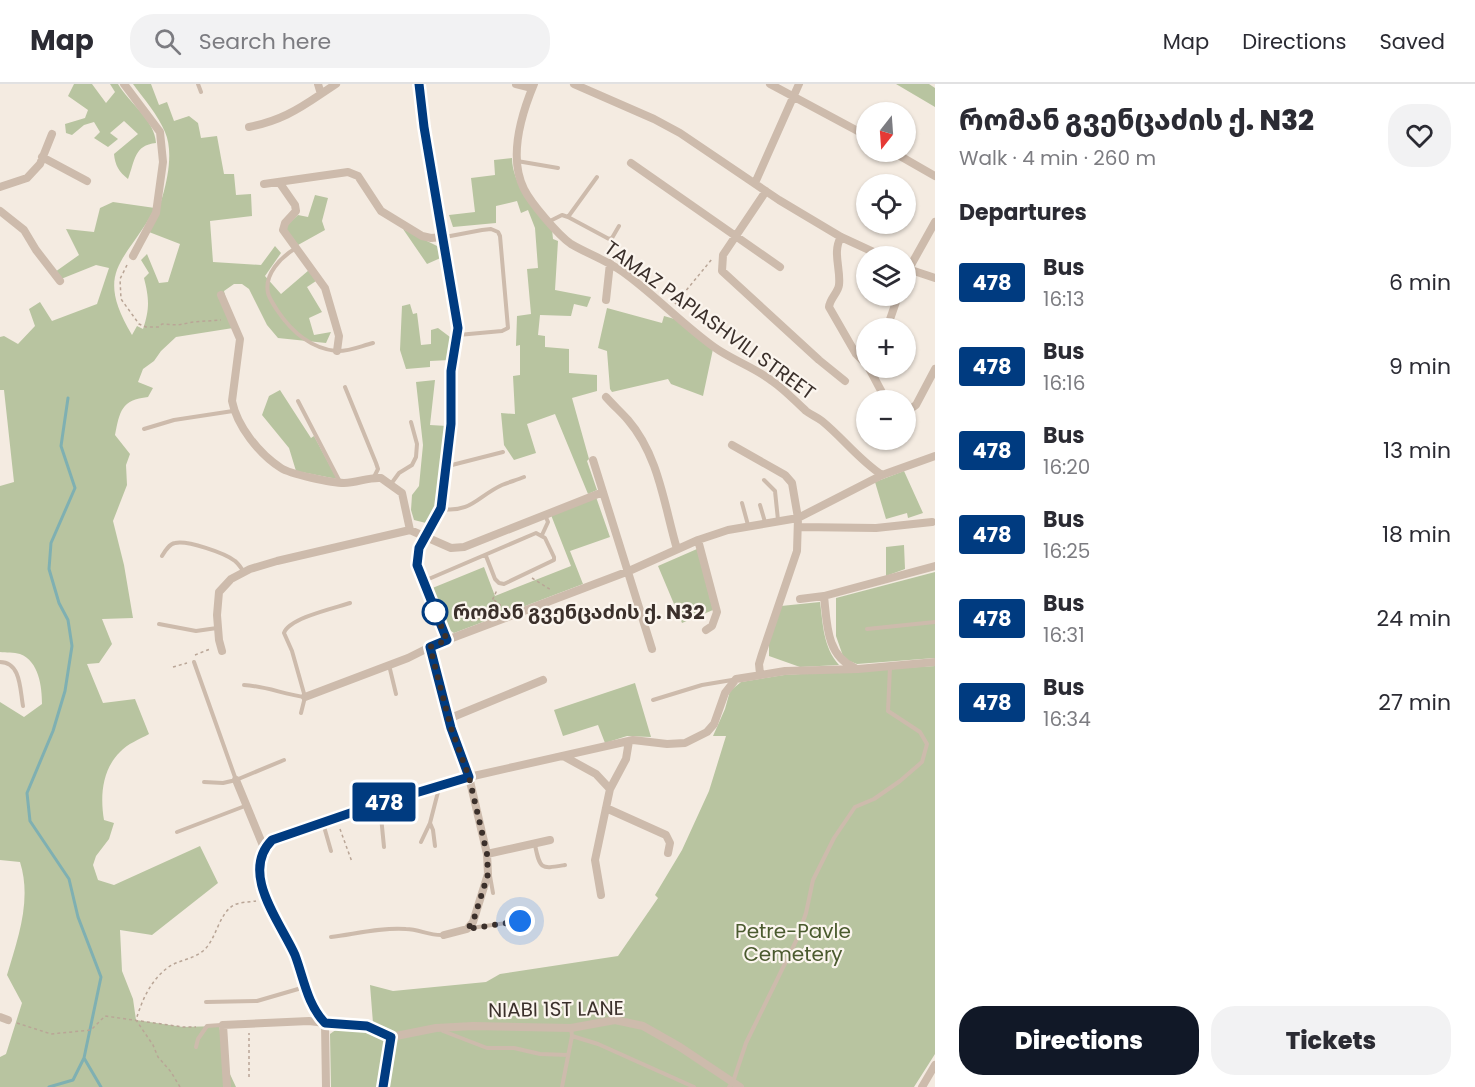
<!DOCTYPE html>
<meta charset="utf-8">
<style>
:root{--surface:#fff;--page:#f2f2f3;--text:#2b2b33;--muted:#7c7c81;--line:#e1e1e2;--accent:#111827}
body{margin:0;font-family:Poppins,"Noto Sans Georgian",sans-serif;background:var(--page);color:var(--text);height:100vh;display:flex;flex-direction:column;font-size:22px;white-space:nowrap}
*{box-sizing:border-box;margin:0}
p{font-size:20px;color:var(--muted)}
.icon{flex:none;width:33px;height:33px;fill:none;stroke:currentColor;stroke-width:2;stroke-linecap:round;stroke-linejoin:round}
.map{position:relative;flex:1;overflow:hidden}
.sheet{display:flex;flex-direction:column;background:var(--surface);width:540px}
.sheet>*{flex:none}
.badge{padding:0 12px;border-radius:4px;font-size:21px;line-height:39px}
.needle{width:39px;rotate:197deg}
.buttons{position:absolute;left:856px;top:18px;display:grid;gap:12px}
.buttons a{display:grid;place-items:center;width:60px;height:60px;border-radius:50%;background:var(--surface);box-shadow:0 2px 4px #0004;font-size:30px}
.you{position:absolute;width:30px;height:30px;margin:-15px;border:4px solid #fff;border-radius:50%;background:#1a73e8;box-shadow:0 0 0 9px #1a73e833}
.map>.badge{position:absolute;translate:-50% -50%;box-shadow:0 0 0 3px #fff}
h2{padding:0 24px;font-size:22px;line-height:54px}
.round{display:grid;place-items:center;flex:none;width:63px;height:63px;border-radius:24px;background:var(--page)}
.overview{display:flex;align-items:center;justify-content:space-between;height:102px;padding:0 24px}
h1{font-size:28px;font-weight:800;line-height:45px}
.primary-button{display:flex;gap:12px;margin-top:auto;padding:12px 24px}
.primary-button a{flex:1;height:69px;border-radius:24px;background:var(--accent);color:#fff;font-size:24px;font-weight:800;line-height:69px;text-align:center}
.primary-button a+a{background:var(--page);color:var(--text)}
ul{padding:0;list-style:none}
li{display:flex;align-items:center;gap:18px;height:84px;padding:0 24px}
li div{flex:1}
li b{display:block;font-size:22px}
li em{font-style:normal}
li .badge{min-width:66px;font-weight:700;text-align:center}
header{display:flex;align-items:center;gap:36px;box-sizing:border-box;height:84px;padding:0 30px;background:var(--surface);border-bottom:2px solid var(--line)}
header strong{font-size:28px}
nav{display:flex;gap:33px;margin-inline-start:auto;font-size:21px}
.search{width:420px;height:54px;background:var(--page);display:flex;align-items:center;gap:15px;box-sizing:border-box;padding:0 21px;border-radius:24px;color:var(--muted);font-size:22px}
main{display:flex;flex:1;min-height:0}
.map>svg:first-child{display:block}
.green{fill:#b8c4a0}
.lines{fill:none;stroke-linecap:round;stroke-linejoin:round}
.stream{stroke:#7fb0b2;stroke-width:3}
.path{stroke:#b9a596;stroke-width:1.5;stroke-dasharray:3 3;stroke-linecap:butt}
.service{stroke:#cdbbac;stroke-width:4}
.minor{stroke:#cdbbac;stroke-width:8}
.tertiary{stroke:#cdbbac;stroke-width:10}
.line-casing{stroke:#fff;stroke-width:14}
.line{stroke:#003b80;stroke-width:9}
.walk{stroke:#3b302b;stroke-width:6;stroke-dasharray:0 10.8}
.stop-dot{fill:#fff;stroke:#003b80;stroke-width:3}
.labels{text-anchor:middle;stroke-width:4.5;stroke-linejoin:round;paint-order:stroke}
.street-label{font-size:20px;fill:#3b302b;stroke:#fbf5ee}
.stop-label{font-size:20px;font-weight:bold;fill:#3b302b;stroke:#fbf5ee;text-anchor:start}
.park-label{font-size:20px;fill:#4a5a2e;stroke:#fbf5ee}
</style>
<header>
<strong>Map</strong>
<div class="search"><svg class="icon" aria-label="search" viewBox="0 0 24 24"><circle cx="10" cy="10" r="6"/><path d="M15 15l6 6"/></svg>Search here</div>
<nav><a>Map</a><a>Directions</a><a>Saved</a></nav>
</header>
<main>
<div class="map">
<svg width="935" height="1003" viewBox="0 0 935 1003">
<rect width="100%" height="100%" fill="#f4ebe1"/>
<!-- green -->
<path class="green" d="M 74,0 L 92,0 L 106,19 L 115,8 L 110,0 L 118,0 C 129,19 155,36 156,59 C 134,61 135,77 128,95 C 119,88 115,81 114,70 L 138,50 L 124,37 L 110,49 L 118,55 L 108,63 L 94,54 L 100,48 L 94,38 L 84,41 L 72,51 L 66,49 L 65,40 L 85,34 L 88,26 L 68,12 Z
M 133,0 L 151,0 L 159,21 L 167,18 L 174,37 L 189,32 L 198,39 L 201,54 L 217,52 L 224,90 L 234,90 L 236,111 L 251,110 L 252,132 L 210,137 L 213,178 L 261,181 L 275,162 L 281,169 L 265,192 L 281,210 L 309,186 L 316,197 L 307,203 L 322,228 L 309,234 L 314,251 L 331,248 L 326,259 L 278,254 L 267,241 L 249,205 L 242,200 L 234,200 L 224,207 L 233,244 L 176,253 L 161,267 L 154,277 L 143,285 L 138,298 L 153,304 L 148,313 C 121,316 120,327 115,351 L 130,370 L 126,381 L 127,401 L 113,437 L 124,481 L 133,534 L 102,535 L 112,560 L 99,579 L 87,580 L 103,619 L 135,615 L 149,650 C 140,655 127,660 120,668 C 102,686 100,712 104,736 L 114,739 L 109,755 L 96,772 L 93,781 L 98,796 L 114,801 L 200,762 L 218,799 L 152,851 L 120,846 L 122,887 L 133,915 L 136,936 L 183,943 L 219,942 L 229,988 L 236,1003 L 0,1003 L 0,973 L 6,970 L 22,919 L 7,891 C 18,854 32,816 20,778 L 0,776 L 0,618 L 24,633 L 42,620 C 42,603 39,577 20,570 C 14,568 6,569 0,568 L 0,402 L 14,398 L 4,306 L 0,306 L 0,253 L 4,252 L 18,260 L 35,242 L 29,225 L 40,218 L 52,237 L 97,220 L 109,184 L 96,181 L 61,195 L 55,188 L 79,171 L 66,145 L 94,148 L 100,124 L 113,118 L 155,124 C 126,179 93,185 132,251 L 137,242 L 143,245 C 150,224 149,214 144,194 L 149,189 L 141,176 L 147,170 L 159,199 L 168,198 L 180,160 L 149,148 C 161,123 177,75 165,48 C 158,31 144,15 133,0 Z
M 896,0 L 929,0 L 935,4 L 935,23 Z
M 512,74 C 512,101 536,125 552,145 L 553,155 L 558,157 L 555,206 L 591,213 L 587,223 L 574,220 L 571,232 L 540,231 L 538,251 L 545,252 L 545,263 L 569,265 L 569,289 L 597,291 L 597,307 L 572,314 L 589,375 L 587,377 L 597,406 L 588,410 L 555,330 L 527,340 L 536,369 L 514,376 L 504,361 L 501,329 L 515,330 L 513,292 L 520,291 L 520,261 L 516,262 L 517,232 L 531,230 L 527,185 L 538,184 L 535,144 L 528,126 L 521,129 L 517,117 L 496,122 L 496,139 L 453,143 L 449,131 L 475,128 L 471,94 L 495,91 L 494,76 Z
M 315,111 L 328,114 L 322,137 L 325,146 L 298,161 L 286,145 L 288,140 L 298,131 L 308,133 Z
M 403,145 L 439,163 L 445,172 L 427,180 Z
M 410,220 L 413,230 L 417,229 L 421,261 L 431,260 L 431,246 L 438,244 L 454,256 L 450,276 L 430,277 L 430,283 L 406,285 L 400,266 L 402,222 Z
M 607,224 L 662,239 L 664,232 L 678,236 L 713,265 L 703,312 L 671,300 L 668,295 L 612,308 L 610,305 L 607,267 L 598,264 Z
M 435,296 L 430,341 L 447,342 L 436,426 L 426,439 L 414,436 L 411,426 L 412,411 L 419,402 L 423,361 L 416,298 Z
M 280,306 L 311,354 L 314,352 L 337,395 L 296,387 L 289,364 L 262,331 L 269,312 Z
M 904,387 L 923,429 L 908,434 L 907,429 L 886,435 L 875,398 Z
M 596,413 L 610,453 L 570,467 L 583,500 L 454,549 L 445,543 L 430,505 L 484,483 L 495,512 L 571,482 L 551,431 Z
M 904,461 L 905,485 L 886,492 L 886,463 Z
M 697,465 L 713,526 L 682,539 L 658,482 Z
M 935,488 L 935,574 L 857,580 L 844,575 L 836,552 L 836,514 Z
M 820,518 C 823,540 823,563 839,581 L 800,583 L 769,572 L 769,559 L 781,522 Z
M 935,582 L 935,970 L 914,1003 L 331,1003 L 330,950 L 337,945 L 373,939 L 370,901 L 393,907 L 486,898 L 500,890 L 618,872 L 658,814 L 655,811 L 682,766 L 709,707 L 726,652 L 713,652 L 725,625 L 730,607 L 741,598 L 784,591 Z
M 635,599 L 651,653 L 627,652 L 605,659 L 598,641 L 563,652 L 554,626 Z"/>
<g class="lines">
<!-- stream -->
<path class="stream" d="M 68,314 L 61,362 L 75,404 L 51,459 L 49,485 L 59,519 L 68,536 L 72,562 L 65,607 L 53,647 L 27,709 L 30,737 L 69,795 L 78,833 L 101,893 L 84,974 L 101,1003
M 49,1003 L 73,996 L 84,974"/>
<!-- path -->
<path class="path" d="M 127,181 L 120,195 L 121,215 L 139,240 L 146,243 L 159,243 L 162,240 L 178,241 L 193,238 L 221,236
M 675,220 L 712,175
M 532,494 L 551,506
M 494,516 L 504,524
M 477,525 L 481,534 L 472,537 L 469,529 Z
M 485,532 L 497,506
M 195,571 L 210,565
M 173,583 L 187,579
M 340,745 L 352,778
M 17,939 L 51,950 L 91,946 L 105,932 L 183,943 L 196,943
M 249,993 L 249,949
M 180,1003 L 171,988 L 158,973 L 153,961 L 136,936 C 142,916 151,895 170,882 C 180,876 193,875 203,867 C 217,855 218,830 234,821 C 240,818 250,818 256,817"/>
<!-- service -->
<path class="service" d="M 198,0 L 201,8
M 517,77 L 558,84
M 568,133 L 597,93
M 550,137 L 562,131 L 568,133 L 609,155 L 612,154 L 619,142
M 445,153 L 482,146 L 491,145 L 498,148 L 500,152 L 508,244 L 502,247 L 458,251
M 296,164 C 281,173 264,190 268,209 C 269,214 274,221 277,226 C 291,247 309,264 336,267 C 348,268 361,262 373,259
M 345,303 L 376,379 L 378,385 L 374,393
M 298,317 L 340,398
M 144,345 L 174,336 L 233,327
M 448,382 L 503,368
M 764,396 L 775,407 L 778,436
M 391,400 L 399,389 L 412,381 L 416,373 L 417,360 L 411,338
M 742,419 L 748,441
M 760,421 L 765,438
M 442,425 C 471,429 478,412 502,401 C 509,398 517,396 524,393
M 542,451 L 548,438 L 545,431
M 162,472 C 165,467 169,460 175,459 C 187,456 225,469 235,477 C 238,479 241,484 244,488
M 424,497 L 536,449 L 545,454 L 554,473 L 554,476 L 504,500 L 499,499 L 495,495 L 486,472
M 159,540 L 196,547 L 217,544
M 867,545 L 935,538
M 0,578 C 21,578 20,606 23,622
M 194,578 L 236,696
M 389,581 L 396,610
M 244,601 C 265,602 283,610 304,613
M 653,616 L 702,601 L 732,596
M 301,629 L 305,613 L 292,567 L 284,549 C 289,534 335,524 350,519
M 204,698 L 223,699 L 236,696 L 284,676
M 380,722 L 384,763
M 323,739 L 331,767
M 430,739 L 433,746 L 435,762
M 177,748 L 245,722
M 421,758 L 430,739 L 439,704
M 535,761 C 540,786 541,785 565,781
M 490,792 L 493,809
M 471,844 L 520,837
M 331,853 C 355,850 382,843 406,845 C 419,845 430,852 443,851
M 206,918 L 257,917 L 305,903
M 571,944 L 572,952 L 598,960 L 694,1003
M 443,947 L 487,964 L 514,964 L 540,970 L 568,971
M 196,963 L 198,955 L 207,942 L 221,941
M 562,1003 L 572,952
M 729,1003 L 733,998 L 746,959 L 796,857 L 806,829 L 813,796 L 834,754 L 855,723 L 874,715 L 900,697 L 922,678 L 927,660 L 920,648 L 888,627 L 890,583"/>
<!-- minor -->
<path class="minor" d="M 124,0 L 160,48 L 163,78 L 156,129 L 133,172
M 318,0 L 321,10 L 336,0
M 516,0 L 532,4
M 534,0 C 521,31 508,73 524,105 C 531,119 558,151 571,160 C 588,170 606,176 623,188 C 655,211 682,240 714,263 C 732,276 754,283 772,297 C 785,306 795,317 806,327 C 811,331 817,333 822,337 C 843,354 859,376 882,391
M 574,0 L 654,35 L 680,49 L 779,116 L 841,153 L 882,172
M 770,0 L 867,52
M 249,43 C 279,37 296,27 321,10
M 893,68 L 935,92
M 42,73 L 87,97
M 631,79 L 780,183
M 279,98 L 295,121 L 296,127 L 285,139 L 283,146 L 325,204 L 339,252 L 337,267
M 755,99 L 799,0
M 264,100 L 348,88 L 358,92 L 381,127 L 422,152 L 431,154 L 443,153
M 0,103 L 27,94 L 40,80 L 52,50
M 766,107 L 723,171 L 722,187 L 819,276 L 845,297
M 0,127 L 24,146 L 36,166 L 60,197
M 841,153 C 832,168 841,185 839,201 C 838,209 830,214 829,223 L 856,270 L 867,281
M 908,185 L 935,194
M 906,190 L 935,138
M 221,211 L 240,255 L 232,317 C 237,342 259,370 281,384 C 290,390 332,399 344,399 C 357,399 368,393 381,394 L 402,409 L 410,446
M 606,216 L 610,179
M 887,244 L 898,212
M 869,284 L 886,316
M 606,313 C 613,321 621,328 628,336 C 659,372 664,421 677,465
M 906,328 L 916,321 L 935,285
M 593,376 L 652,565
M 799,443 L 876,444 L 932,438
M 698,456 L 717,528 L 712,542 L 706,546
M 824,512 C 827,539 826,572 855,584
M 800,515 L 824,512 L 935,482
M 447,556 L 629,487 L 698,456 L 728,446 L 798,434 L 792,399 L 785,391 L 732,361
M 222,567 L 219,556 L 217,531 L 219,508 L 231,495 L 250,485 L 277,477 L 410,446 L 451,464 L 464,463 L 603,408
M 760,590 L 759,580 L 762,570 L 797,467 L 798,434 L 882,391 L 935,372
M 305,613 L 408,574 L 430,563
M 448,635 L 543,596
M 565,673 L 596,690 L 610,705
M 236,696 L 264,764
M 606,724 L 666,751 L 670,759 L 668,769
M 487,770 L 550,756
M 601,811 L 595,776 L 610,705 L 626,675 L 629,657
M 444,851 L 467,845 L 473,838 L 488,790 L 487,770 L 469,693 L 633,656 L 667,660 L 685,659 L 707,648 L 714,640 L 725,609 L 736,595 L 785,587 L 858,585 L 935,578
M 0,933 L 8,936
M 391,953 L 436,944 L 473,942 L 571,944 L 615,936 L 643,942 L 680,963 L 740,1003
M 227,1003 L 223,941 L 309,937 L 325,939 L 326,1003
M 922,1003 L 935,981"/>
<!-- tertiary -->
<path class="tertiary" d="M 384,1003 L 391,953 L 367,942 L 325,939 C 307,920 304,895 294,871 C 281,839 239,789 272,756 L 362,725 L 469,693 L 451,644 L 430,563 L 447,556 L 417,481 L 419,464 L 441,424 L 451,340 L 451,287 L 458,244 L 424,43 L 419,0"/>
</g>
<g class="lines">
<defs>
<path id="line" d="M 383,1003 L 391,953 L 367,942 L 325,939 C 307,920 304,895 295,871 C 281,839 239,789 272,756 L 362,725 L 469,693 L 451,644 L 430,563 L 447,556 L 417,481 L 419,464 L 441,424 L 451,340 L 451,287 L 458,244 L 424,43 L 419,0"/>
</defs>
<!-- line casing -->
<use href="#line" class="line-casing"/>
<!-- line -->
<use href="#line" class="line"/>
<!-- walk -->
<path class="walk" d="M 435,528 L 434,525 L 447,556 L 430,563 L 451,644 L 469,693 L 487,770 L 488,790 L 473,838 L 467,845 L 520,837"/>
</g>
<!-- markers -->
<circle class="stop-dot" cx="435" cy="528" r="12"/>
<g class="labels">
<!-- street labels -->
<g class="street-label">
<text transform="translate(710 236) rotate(36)" y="7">TAMAZ PAPIASHVILI STREET</text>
<text transform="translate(556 925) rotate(-1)" y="7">NIABI 1ST LANE</text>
</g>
<!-- stop labels -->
<g class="stop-label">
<text x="453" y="535">რომან გვენცაძის ქ. N32</text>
</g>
<!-- park labels -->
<g class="park-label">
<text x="793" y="854">Petre-Pavle<tspan x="793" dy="23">Cemetery</tspan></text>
</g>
</g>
</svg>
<div class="buttons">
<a><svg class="needle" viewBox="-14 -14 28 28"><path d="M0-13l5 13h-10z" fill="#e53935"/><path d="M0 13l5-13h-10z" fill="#7c7c81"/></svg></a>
<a><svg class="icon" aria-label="locate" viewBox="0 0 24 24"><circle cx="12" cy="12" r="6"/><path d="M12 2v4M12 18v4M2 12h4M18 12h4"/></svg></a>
<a><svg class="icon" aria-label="layers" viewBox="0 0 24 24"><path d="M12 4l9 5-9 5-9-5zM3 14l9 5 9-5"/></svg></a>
<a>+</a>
<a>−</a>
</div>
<div class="you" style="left:520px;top:837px"></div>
<b class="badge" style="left:384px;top:718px;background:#003b80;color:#fff">478</b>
</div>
<section class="sheet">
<div class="overview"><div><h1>რომან გვენცაძის ქ. N32</h1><p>Walk · 4 min · 260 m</p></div><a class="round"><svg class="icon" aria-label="heart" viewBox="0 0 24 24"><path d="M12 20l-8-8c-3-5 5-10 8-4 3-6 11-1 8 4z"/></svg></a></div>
<h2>Departures</h2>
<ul>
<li><span class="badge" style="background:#003b80;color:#fff">478</span><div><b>Bus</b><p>16:13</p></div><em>6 min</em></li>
<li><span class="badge" style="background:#003b80;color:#fff">478</span><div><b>Bus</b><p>16:16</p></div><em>9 min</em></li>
<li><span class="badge" style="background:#003b80;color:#fff">478</span><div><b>Bus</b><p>16:20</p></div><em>13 min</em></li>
<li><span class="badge" style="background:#003b80;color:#fff">478</span><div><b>Bus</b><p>16:25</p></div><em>18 min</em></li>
<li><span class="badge" style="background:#003b80;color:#fff">478</span><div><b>Bus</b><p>16:31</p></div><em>24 min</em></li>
<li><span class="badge" style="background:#003b80;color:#fff">478</span><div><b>Bus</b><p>16:34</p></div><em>27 min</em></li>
</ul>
<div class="primary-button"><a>Directions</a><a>Tickets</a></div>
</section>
</main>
